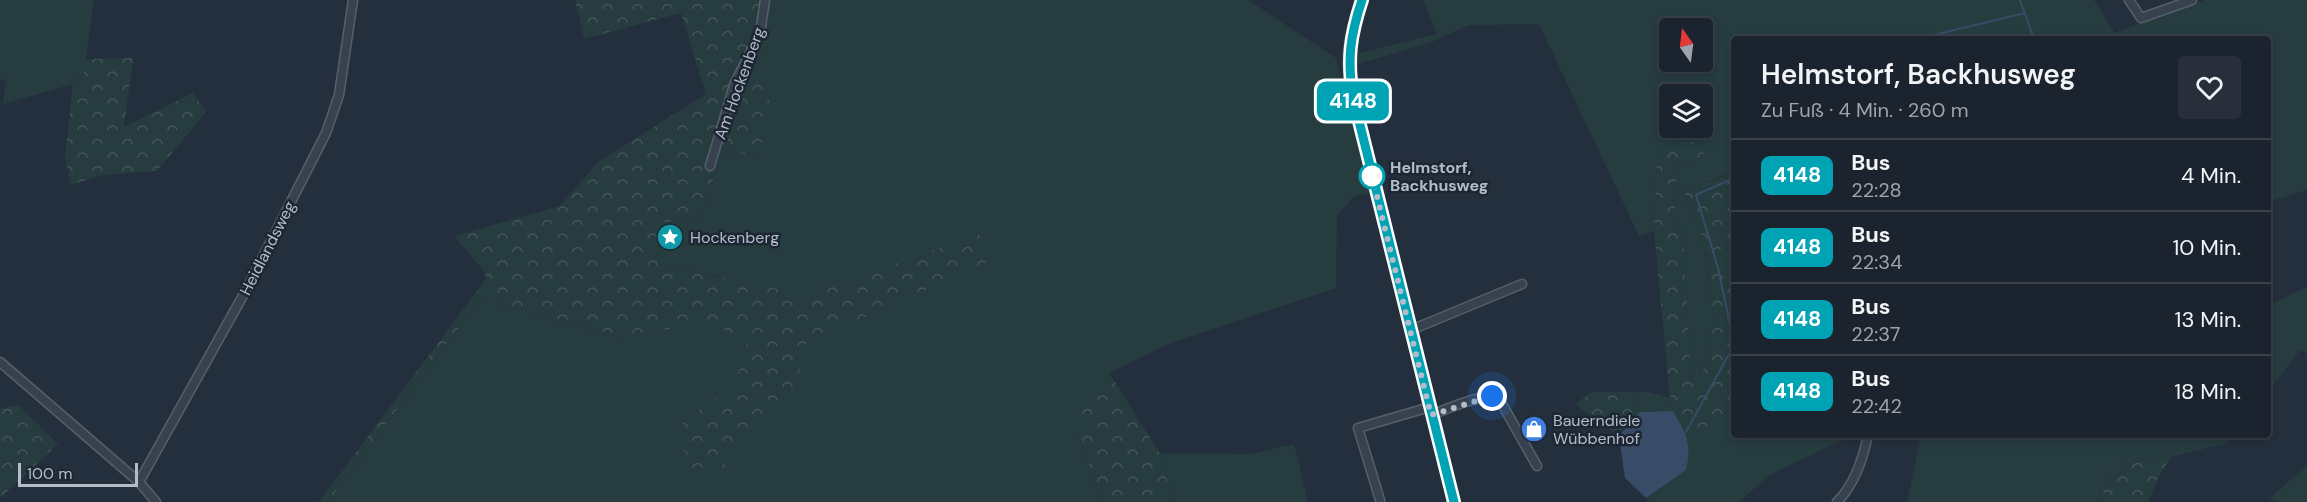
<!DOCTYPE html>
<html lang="de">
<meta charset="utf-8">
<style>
:root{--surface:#1b232e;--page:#282f3a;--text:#f1f3f6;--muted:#a0a4aa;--line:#39404a}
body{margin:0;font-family:"DM Sans",sans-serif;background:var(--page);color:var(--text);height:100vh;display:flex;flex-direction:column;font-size:22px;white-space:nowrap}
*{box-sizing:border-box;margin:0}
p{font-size:20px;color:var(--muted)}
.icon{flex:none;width:33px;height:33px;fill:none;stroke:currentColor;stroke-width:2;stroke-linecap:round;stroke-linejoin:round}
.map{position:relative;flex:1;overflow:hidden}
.drawer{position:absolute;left:1731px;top:36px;width:540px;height:402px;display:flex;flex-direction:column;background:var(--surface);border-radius:6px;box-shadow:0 3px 9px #0003,0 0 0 2px var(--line)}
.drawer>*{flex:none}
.badge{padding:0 12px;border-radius:9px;font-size:21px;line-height:39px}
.needle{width:39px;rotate:346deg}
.tools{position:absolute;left:1659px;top:18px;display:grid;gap:12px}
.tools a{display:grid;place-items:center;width:54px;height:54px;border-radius:6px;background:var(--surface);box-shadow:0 3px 9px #0003,0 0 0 2px var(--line);font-size:30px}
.scale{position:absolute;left:18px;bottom:15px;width:120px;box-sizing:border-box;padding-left:6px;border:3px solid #b4bcc9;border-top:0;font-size:16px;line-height:21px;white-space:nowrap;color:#b4bcc9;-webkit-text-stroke:4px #1d2633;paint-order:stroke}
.you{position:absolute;width:30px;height:30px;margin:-15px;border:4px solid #fff;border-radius:50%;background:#1a73e8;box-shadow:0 0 0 9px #1a73e833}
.map>.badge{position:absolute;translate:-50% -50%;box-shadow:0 0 0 3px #fff}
.round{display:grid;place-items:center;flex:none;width:63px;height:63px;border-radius:6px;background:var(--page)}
.headline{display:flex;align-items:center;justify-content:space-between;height:102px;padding:0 30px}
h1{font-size:28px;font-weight:600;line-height:45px}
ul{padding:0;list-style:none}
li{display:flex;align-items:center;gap:18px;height:72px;padding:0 30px;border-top:2px solid var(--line)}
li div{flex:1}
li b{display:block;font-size:22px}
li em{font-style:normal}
li .badge{min-width:66px;font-weight:700;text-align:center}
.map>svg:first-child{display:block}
.green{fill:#263c3f;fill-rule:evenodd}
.forest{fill:url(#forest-crowns)}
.water{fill:#394c67}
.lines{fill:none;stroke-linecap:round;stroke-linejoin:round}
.stream{stroke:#394c67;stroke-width:2}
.minor-casing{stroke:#565f6c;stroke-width:11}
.major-casing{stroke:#414a57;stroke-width:14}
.minor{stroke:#38414e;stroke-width:8}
.major{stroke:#56606e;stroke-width:10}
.line-casing{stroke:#fff;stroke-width:14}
.line{stroke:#00a3b4;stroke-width:9}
.walk{stroke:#b4bcc9;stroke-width:6;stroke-dasharray:0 10.8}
.stop-dot{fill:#fff;stroke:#00a3b4;stroke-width:3}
.labels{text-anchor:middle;stroke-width:5;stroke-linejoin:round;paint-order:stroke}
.street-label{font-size:16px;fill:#b4bcc9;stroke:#1d2633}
.stop-label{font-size:16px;font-weight:bold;fill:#b4bcc9;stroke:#1d2633;text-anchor:start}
.poi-label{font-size:16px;fill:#b4bcc9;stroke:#1d2633;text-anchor:start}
</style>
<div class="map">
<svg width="2307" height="502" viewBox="0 0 2307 502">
<defs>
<pattern id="forest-crowns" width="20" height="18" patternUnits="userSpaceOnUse" patternTransform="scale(1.5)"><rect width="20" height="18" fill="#263c3f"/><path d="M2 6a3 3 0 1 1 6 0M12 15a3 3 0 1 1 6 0" fill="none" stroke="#435659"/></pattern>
</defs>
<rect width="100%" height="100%" fill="#242f3e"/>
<!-- green -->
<path class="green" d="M 0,0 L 94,0 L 84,73 L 73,84 L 3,104 L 6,79 L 0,80 Z
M 763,0 L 1248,0 L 1336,58 L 1358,142 L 1365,185 L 1369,188 L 1370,193 L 1354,196 L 1337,216 L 1336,288 L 1168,344 L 1109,373 L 1100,384 L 1078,433 L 1102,502 L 328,502 L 480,299 L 621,337 L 722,277 L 657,264 L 661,223 L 702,216 L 717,167 L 725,151 L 758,156 L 755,67 Z
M 1423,0 L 2094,0 L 2115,33 L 2205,0 L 2307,0 L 2307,190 L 2268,202 L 2268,39 L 1734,39 L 1734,171 L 1684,192 L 1699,228 L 1705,250 L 1714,318 L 1703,370 L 1691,384 L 1684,248 L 1675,205 L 1676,165 L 1705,158 L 1657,147 L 1654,231 L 1639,236 L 1539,24 L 1469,25 L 1432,42 L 1355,65 L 1356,54 L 1437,34 ZM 1670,28 L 1702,28 L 1702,62 L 1670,62 ZM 1670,94 L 1702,94 L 1702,128 L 1670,128 Z
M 1734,240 L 1734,301 L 1720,246 Z
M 2307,287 L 2307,354 L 2300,350 L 2268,392 L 2268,305 Z
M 1636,392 L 1649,392 L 1670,398 L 1673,411 L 1725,414 L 1734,400 L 1734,435 L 1841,435 L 1842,440 L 1770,475 L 1739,502 L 1650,502 L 1646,498 L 1686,470 L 1673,411 L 1640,412 Z
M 1921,435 L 2234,435 L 2227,443 L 2171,457 L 2138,461 L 2111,467 L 2101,502 L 1907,502 Z
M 1294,444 L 1308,502 L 1174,502 L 1159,453 L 1251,454 Z
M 2307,465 L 2307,502 L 2280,502 L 2269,499 Z"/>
<!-- forest -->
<path class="forest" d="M 575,0 L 763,0 L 755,66 L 767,71 L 770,96 L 759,156 L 725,151 L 717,167 L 702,216 L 661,223 L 657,264 L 806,295 L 979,234 L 989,261 L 793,350 L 805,380 L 760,430 L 731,442 L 722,475 L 687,466 L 678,429 L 684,422 L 712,399 L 730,399 L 749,337 L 728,335 L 715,321 L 621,337 L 480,299 L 328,502 L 319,502 L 486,279 L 485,272 L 454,236 L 560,206 L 597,163 L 706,94 L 681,13 L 584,39 Z
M 133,58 L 124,127 L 193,93 L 206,112 L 157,171 L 103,175 L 71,185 L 65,156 L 73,84 L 84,73 L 85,59 Z
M 1700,141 L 1705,158 L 1676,165 L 1675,205 L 1684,248 L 1691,383 L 1703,370 L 1714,318 L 1706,253 L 1699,228 L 1684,192 L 1734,172 L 1734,240 L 1720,246 L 1734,301 L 1734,400 L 1725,414 L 1701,431 L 1673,411 L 1670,398 L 1654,231 L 1657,147 Z
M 1109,373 L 1159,452 L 1174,502 L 1102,502 L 1078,433 L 1083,399 Z
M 1592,392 L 1636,392 L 1640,412 L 1619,436 L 1575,404 Z
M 18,405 L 58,444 L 0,498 L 0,409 Z
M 2171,457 L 2160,474 L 2148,502 L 2101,502 L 2111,467 L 2138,461 Z"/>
<!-- water -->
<path class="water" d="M 1673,411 C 1686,433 1692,444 1686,470 L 1646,498 L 1625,478 L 1619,436 L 1640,412 Z"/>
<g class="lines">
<!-- stream -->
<path class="stream" d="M 2020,0 L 2034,39
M 1917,39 L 2025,13
M 1734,178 L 1696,195 L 1718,268 L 1734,343
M 1686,432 L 1734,345"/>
<defs>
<path id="minor" d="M 2129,0 L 2141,18 L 2192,0
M 710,166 L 734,85 L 760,33 L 765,0
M 1411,330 L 1522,284
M 0,362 L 139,482 L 156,502
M 1431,415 C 1449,409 1489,387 1502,404 L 1537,466
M 139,482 L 245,292 L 326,133 L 339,95 L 353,0
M 1380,500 L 1358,428 L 1430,407
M 1837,502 C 1855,484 1863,459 1868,435"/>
<path id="major" d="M 1362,0 C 1349,38 1346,58 1353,97 L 1454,502"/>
</defs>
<!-- minor casing -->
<use href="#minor" class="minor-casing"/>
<!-- major casing -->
<use href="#major" class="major-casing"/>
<!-- minor -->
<use href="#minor" class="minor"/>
<!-- major -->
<use href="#major" class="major"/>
</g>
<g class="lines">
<defs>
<path id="line" d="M 1362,0 C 1350,36 1347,60 1353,97 L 1454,502"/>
</defs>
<!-- line casing -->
<use href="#line" class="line-casing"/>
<!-- line -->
<use href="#line" class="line"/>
<!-- walk -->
<path class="walk" d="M 1372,176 L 1431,415 L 1492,396"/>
</g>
<!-- icons -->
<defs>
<symbol id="sight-disc" viewBox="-11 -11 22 22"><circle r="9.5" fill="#0f9aa8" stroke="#1d2633"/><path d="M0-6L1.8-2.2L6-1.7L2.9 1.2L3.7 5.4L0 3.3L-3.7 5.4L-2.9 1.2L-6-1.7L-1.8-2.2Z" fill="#fff"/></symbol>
<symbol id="shop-disc" viewBox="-11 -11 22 22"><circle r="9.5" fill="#3f7fe0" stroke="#1d2633"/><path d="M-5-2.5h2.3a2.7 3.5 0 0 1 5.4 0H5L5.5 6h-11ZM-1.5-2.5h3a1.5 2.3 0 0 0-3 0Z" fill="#fff"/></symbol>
</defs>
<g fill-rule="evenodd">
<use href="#sight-disc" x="655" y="222" width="30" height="30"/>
<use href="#shop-disc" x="1519" y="414" width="30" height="30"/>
</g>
<!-- markers -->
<circle class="stop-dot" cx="1372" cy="176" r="12"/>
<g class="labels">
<!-- street labels -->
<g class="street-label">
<text transform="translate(739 83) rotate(-70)" y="6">Am Hockenberg</text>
<text transform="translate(267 248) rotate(-63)" y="6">Heidlandsweg</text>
</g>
<!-- stop labels -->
<g class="stop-label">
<text x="1390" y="173">Helmstorf,<tspan x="1390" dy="18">Backhusweg</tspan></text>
</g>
<!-- poi labels -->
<g class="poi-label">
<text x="690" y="243">Hockenberg</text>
<text x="1553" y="426">Bauerndiele<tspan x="1553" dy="18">Wübbenhof</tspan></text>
</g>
</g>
</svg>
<div class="tools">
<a><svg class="needle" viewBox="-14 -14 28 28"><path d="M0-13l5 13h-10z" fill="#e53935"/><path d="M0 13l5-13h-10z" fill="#a0a4aa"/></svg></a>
<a><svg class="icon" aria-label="layers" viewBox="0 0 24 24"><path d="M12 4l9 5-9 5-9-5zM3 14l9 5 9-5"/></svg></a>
</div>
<div class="scale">100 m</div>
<div class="you" style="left:1492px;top:396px"></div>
<b class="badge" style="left:1353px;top:101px;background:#00a3b4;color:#fff">4148</b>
<section class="drawer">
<div class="headline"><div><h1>Helmstorf, Backhusweg</h1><p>Zu Fuß · 4 Min. · 260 m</p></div><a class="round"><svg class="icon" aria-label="heart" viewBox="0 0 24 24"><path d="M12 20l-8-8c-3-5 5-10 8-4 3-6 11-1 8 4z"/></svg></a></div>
<ul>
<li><span class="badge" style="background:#00a3b4;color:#fff">4148</span><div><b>Bus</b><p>22:28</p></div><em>4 Min.</em></li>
<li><span class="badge" style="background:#00a3b4;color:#fff">4148</span><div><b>Bus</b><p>22:34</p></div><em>10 Min.</em></li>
<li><span class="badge" style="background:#00a3b4;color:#fff">4148</span><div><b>Bus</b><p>22:37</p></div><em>13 Min.</em></li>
<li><span class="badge" style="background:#00a3b4;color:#fff">4148</span><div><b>Bus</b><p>22:42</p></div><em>18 Min.</em></li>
</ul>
</section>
</div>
